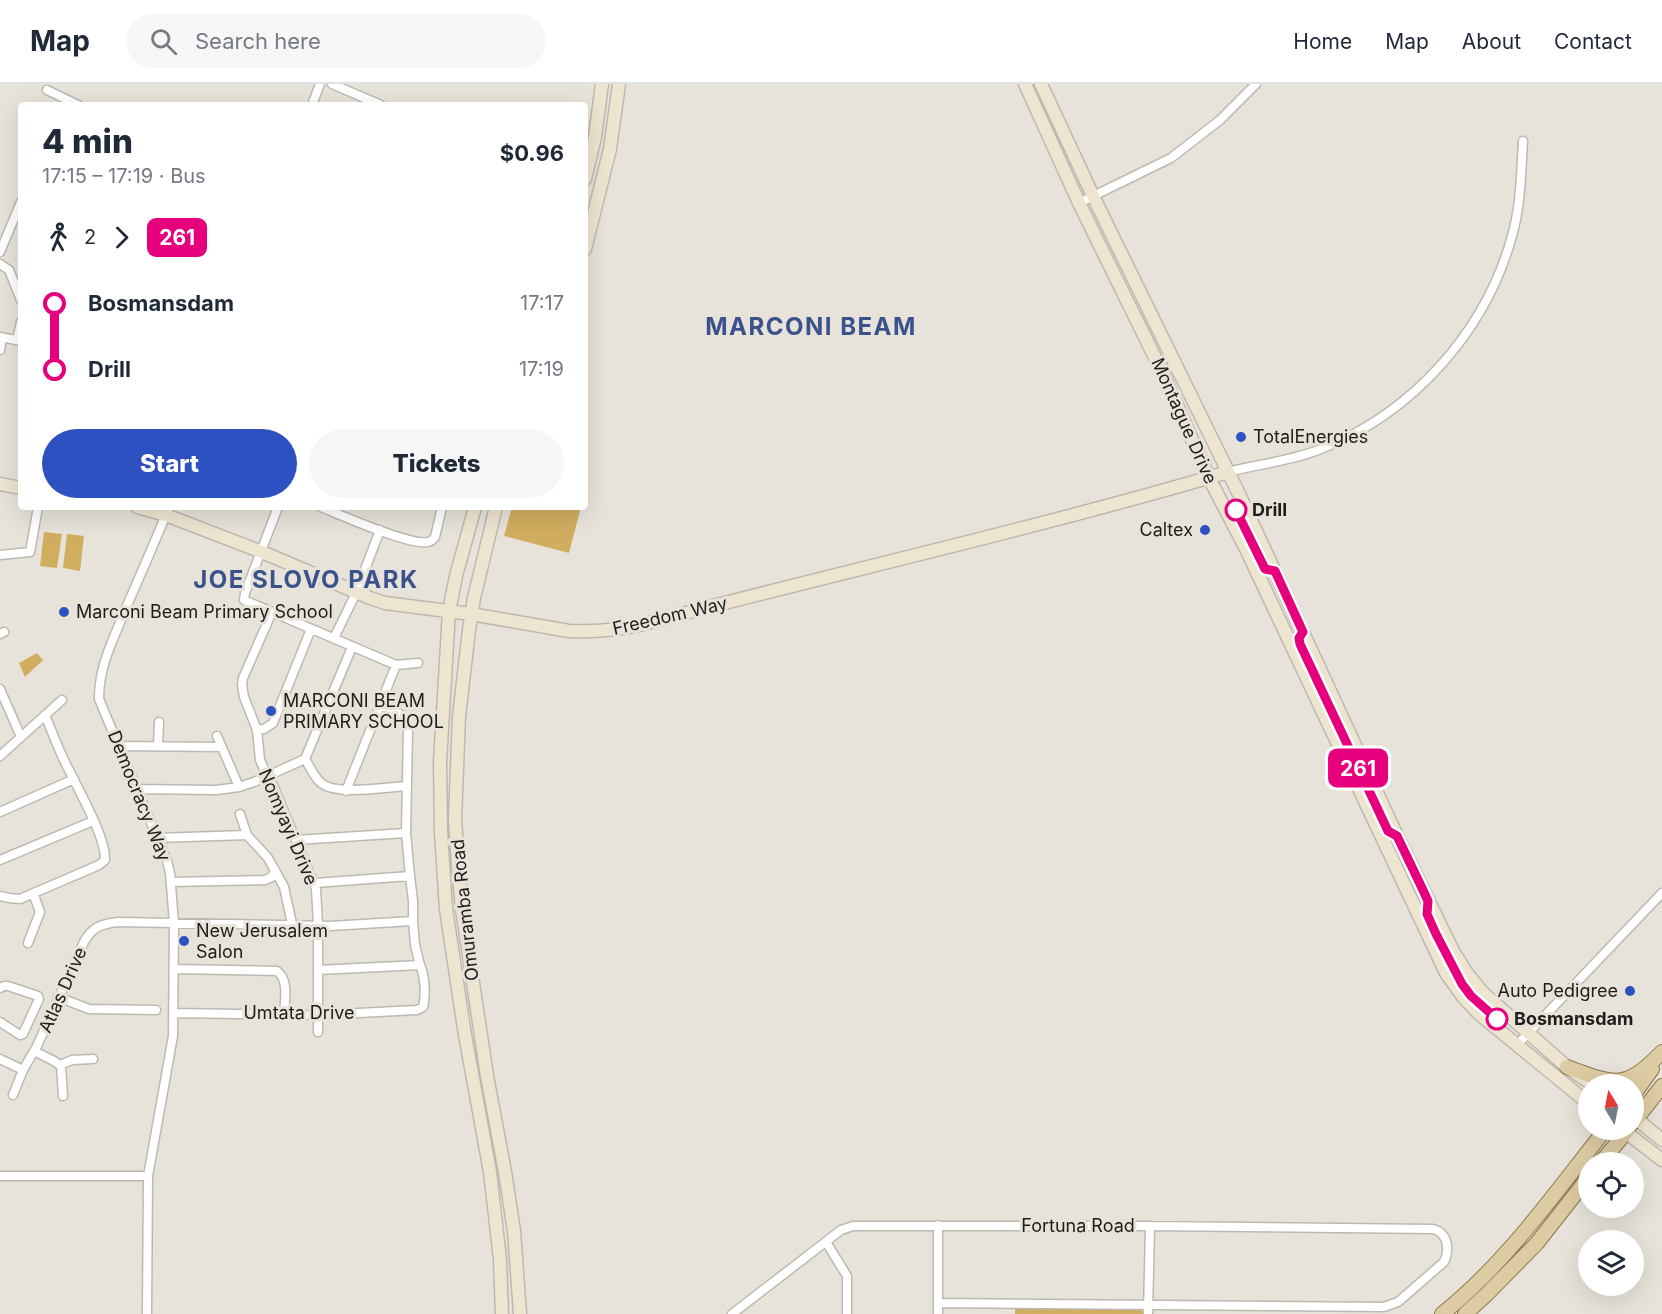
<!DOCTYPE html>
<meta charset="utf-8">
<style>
:root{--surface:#fff;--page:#f6f6f7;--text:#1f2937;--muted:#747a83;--line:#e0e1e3;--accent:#2e51c1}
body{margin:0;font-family:Inter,sans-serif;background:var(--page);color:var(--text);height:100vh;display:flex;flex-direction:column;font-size:22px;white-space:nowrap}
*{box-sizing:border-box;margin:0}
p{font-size:20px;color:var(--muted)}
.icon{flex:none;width:33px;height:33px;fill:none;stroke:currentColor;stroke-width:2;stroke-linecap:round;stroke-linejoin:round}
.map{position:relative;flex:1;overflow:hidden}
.details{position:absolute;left:18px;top:18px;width:570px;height:408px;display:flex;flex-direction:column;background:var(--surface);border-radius:6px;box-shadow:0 6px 24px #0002}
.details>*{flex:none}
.badge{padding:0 12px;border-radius:9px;font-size:21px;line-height:39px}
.needle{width:39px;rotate:350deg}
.controls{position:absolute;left:1578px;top:990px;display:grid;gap:12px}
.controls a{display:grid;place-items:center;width:66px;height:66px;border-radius:50%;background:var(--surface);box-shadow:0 6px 24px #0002;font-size:30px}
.map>.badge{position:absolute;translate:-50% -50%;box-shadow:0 0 0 3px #fff}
.legs{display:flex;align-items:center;gap:9px;height:66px;padding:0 24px;font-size:20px}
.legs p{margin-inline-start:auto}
.headline{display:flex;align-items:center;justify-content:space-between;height:102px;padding:0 24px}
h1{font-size:33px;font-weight:800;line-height:45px}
.button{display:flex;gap:12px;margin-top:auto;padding:12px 24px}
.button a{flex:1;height:69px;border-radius:36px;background:var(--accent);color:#fff;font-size:24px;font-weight:800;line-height:69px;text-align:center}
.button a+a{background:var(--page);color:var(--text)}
ul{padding:0 24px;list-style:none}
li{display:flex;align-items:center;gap:21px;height:66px;font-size:22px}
li i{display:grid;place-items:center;width:9px;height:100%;margin:0 8px;background:currentColor}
li i::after{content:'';width:15px;height:15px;margin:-8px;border:4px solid;border-radius:50%;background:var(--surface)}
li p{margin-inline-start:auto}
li:first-child i{background:linear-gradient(#0000 50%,currentColor 0)}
li:last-child i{background:linear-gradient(currentColor 50%,#0000 0)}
header{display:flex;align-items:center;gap:36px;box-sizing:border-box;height:84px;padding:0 30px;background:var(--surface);border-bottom:2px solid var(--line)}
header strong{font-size:28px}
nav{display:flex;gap:33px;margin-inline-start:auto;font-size:21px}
.search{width:420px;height:54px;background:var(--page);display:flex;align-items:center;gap:15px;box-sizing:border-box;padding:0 21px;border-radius:33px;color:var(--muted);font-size:22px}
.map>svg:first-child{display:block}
.green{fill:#d1ae5f}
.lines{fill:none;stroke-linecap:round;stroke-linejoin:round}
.street-casing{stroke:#bdb9b1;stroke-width:11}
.secondary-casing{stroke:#bdb9b1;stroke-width:15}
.primary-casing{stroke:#8b784b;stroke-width:16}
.street{stroke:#fff;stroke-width:8}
.secondary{stroke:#eee5d1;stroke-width:12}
.primary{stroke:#ddcba3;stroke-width:14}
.line-1-casing{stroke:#fff;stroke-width:14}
.line-1{stroke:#e6007e;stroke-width:9}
.poi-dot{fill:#2e51c1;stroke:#e7e3da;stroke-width:2}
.stop-1-dot{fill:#fff;stroke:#e6007e;stroke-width:3}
.labels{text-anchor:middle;stroke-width:6;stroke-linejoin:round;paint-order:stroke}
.street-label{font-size:18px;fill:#1e1d19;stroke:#e7e3da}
.poi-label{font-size:18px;fill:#1e1d19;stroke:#e7e3da;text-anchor:start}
.stop-label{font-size:18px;font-weight:bold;fill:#1e1d19;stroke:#e7e3da;text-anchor:start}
.district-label{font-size:24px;font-weight:bold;letter-spacing:1.5px;fill:#3a518c;stroke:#e7e3da}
</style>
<header>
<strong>Map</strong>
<div class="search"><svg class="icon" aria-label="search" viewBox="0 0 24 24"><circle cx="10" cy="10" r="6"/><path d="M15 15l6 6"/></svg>Search here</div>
<nav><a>Home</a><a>Map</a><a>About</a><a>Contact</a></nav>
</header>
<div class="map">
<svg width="1662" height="1230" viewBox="0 0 1662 1230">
<rect width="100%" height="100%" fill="#e7e3da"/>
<!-- green -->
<path class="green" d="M 512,423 L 581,423 L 569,469 L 504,452 Z
M 44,448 L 62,450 L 57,484 L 40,482 Z
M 67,450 L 84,452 L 80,487 L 63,484 Z
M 37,569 L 43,576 L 25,593 L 19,579 Z
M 1015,1223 L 1140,1224 L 1145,1230 L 1015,1230 Z"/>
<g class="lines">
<defs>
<path id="street" d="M 332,0 L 381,21
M 47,6 L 78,21
M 312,21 L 320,0
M 1079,119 L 1171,74 L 1220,36 L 1256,0
M 0,168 L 21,118
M 0,180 L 9,186 L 21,216
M 0,253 L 21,257
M 17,256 L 21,238
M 0,266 L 2,254
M 1228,388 C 1259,380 1291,377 1321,365 C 1413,329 1486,247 1512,152 C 1521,121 1521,89 1523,57
M 278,423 L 245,509 L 244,516 L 396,581 L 418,579
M 321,423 C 341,431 410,462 428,458 C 433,457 432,456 435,453 L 442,423
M 0,471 L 30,468 L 38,423
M 272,528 L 243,594 L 242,601 L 244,613 L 257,646 L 260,676 L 267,692 L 273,701 L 316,805 L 318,841 L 318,948
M 0,550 L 4,548
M 334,554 L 356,509 L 380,446
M 0,605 L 21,653
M 381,621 C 394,627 406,629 408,645 L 406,749 L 410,792
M 257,646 L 264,645 L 273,639 L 311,545
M 217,652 L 239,703
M 119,662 L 221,663
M 158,662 L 159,638
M 0,672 L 62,616
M 305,675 L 352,563
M 305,675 C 310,683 314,693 321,699 C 337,712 386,703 407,702
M 136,705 L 216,706 L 239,703 L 254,698 L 305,675
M 346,707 L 396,581
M 0,728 L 74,695
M 240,730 L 247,751 L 268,774 L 284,803 L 292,840
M 156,754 L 247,751
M 296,756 L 406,749
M 0,776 L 93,737
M 171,798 L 265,796 L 272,793 L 275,786
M 315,799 L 410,792 L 413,817 L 413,837
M 0,812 L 9,814 L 20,815 L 99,781 L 105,776 C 106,754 80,709 70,688 C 60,670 53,650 45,631
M 28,859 L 40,828 L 33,809
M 174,885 L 277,887 C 289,896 285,916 284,930
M 0,904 L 4,902 L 8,902 L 38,912 L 39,915 L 23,950 L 20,951 L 0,938
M 58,913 L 89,925 L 156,926
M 174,929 L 319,931 L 417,926 L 423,923 C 426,911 425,892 420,881 L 318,886
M 1517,961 L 1662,809
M 34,967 L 54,977 L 61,982 L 63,1012
M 0,975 L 23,986
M 60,981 L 72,976 L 93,975
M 13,1011 L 23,986 L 37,962 L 84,858 C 92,843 101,840 118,838 L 330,842 L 413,837 L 415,861 L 420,881
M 0,1092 L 148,1092
M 826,1158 L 847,1192 L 847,1230
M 147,1230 L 148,1092 L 173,952 L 174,839 L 170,789 L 167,777 L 99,615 C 99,581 113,557 125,526 C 140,492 155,458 169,423
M 732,1230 L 841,1146 L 853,1142 L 1150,1142 L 1433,1145 C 1448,1149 1450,1165 1444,1178 L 1398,1218 L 1384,1223 L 938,1219
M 938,1230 L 938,1141
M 1148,1230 L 1150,1142"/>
<path id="secondary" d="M 1025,0 L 1079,119 L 1164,292 L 1209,394 L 1246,465 L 1446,889 L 1464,914 L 1478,929 L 1588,1019
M 1041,0 L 1093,112 L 1238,408 L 1397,752 L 1453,867 L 1466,888 L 1482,908 L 1567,983 L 1592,1000
M 585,95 L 595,53 L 602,0
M 585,165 L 610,65 L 619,0
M 0,400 L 21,404
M 137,423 L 166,431 L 262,468 L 370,514 L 385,519 L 471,530 L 569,547 C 593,548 617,546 640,541 C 836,489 1034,445 1228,388
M 475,423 L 456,492 L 449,527 L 440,678 L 441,748 L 446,825 L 465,951 L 490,1088 L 500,1175 L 502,1230
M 496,423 L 474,514 L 469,546 L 459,632 L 455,735 L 458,781 L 462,825 L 487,992 L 505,1088 L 514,1147 L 520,1230
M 1634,1033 L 1662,1056
M 1623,1046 L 1662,1076"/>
<path id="primary" d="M 1567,983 C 1615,1001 1625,1006 1662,968
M 1634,1010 L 1652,985
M 1634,1038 L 1662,1002
M 1601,1078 L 1628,1046
M 1442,1230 C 1507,1178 1554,1110 1605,1046
M 1465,1230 L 1487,1210 L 1537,1159 L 1588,1094"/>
</defs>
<!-- street casing -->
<use href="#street" class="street-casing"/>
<!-- secondary casing -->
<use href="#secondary" class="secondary-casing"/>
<!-- primary casing -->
<use href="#primary" class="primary-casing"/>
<!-- street -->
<use href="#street" class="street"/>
<!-- secondary -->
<use href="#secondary" class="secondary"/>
<!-- primary -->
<use href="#primary" class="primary"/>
</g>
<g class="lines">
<defs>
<path id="line-1" d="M 1236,426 L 1265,485 L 1275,487 L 1303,548 L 1299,554 L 1300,560 L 1388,747 L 1397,752 L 1422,804 L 1428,817 L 1427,830 L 1436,850 L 1462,900 L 1471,912 L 1497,935"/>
</defs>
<!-- line-1 casing -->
<use href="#line-1" class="line-1-casing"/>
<!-- line-1 -->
<use href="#line-1" class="line-1"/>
</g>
<!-- markers -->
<g class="poi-dot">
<circle cx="1241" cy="353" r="6"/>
<circle cx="1205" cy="446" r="6"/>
<circle cx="64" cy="528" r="6"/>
<circle cx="271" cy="627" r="6"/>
<circle cx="184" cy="857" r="6"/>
<circle cx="1630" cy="907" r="6"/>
</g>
<g class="stop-1-dot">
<circle cx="1236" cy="426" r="10"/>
<circle cx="1497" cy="935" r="10"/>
</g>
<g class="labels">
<!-- street labels -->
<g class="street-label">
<text transform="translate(1184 337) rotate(66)" y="6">Montague Drive</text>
<text transform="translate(670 532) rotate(-13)" y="6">Freedom Way</text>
<text transform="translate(139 712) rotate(68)" y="6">Democracy Way</text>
<text transform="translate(288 743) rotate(67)" y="6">Nomyayi Drive</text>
<text transform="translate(465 826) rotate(-96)" y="6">Omuramba Road</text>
<text transform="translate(63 906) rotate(-66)" y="6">Atlas Drive</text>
<text x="299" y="935">Umtata Drive</text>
<text x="1078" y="1148">Fortuna Road</text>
</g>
<!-- poi labels -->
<g class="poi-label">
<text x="1253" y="359">TotalEnergies</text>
<text x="1193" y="452" text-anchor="end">Caltex</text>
<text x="76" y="534">Marconi Beam Primary School</text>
<text x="283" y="623">MARCONI BEAM<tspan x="283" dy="21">PRIMARY SCHOOL</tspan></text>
<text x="196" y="853">New Jerusalem<tspan x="196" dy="21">Salon</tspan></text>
<text x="1618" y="913" text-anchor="end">Auto Pedigree</text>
</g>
<!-- stop labels -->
<g class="stop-label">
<text x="1252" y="432">Drill</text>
<text x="1514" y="941">Bosmansdam</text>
</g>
<!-- district labels -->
<g class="district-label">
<text x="811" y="251">MARCONI BEAM</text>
<text x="306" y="504">JOE SLOVO PARK</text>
</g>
</g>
</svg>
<div class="controls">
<a><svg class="needle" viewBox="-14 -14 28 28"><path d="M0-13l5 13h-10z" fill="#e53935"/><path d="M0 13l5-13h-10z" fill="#747a83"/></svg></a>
<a><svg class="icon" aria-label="locate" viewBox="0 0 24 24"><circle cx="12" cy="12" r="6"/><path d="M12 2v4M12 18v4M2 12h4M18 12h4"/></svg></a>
<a><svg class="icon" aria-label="layers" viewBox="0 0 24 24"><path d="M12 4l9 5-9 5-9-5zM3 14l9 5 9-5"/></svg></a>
</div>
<b class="badge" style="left:1358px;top:684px;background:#e6007e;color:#fff">261</b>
<section class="details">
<div class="headline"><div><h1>4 min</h1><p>17:15 – 17:19 · Bus</p></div><b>$0.96</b></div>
<div class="legs"><svg class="icon" aria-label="walk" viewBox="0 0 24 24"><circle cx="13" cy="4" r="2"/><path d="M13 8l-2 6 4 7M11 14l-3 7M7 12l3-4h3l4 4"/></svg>2<svg class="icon" aria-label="forward" viewBox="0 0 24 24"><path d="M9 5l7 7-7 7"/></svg><b class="badge" style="background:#e6007e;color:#fff">261</b></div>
<ul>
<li><i style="color:#e6007e"></i><b>Bosmansdam</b><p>17:17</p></li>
<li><i style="color:#e6007e"></i><b>Drill</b><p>17:19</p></li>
</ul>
<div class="button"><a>Start</a><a>Tickets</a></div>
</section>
</div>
